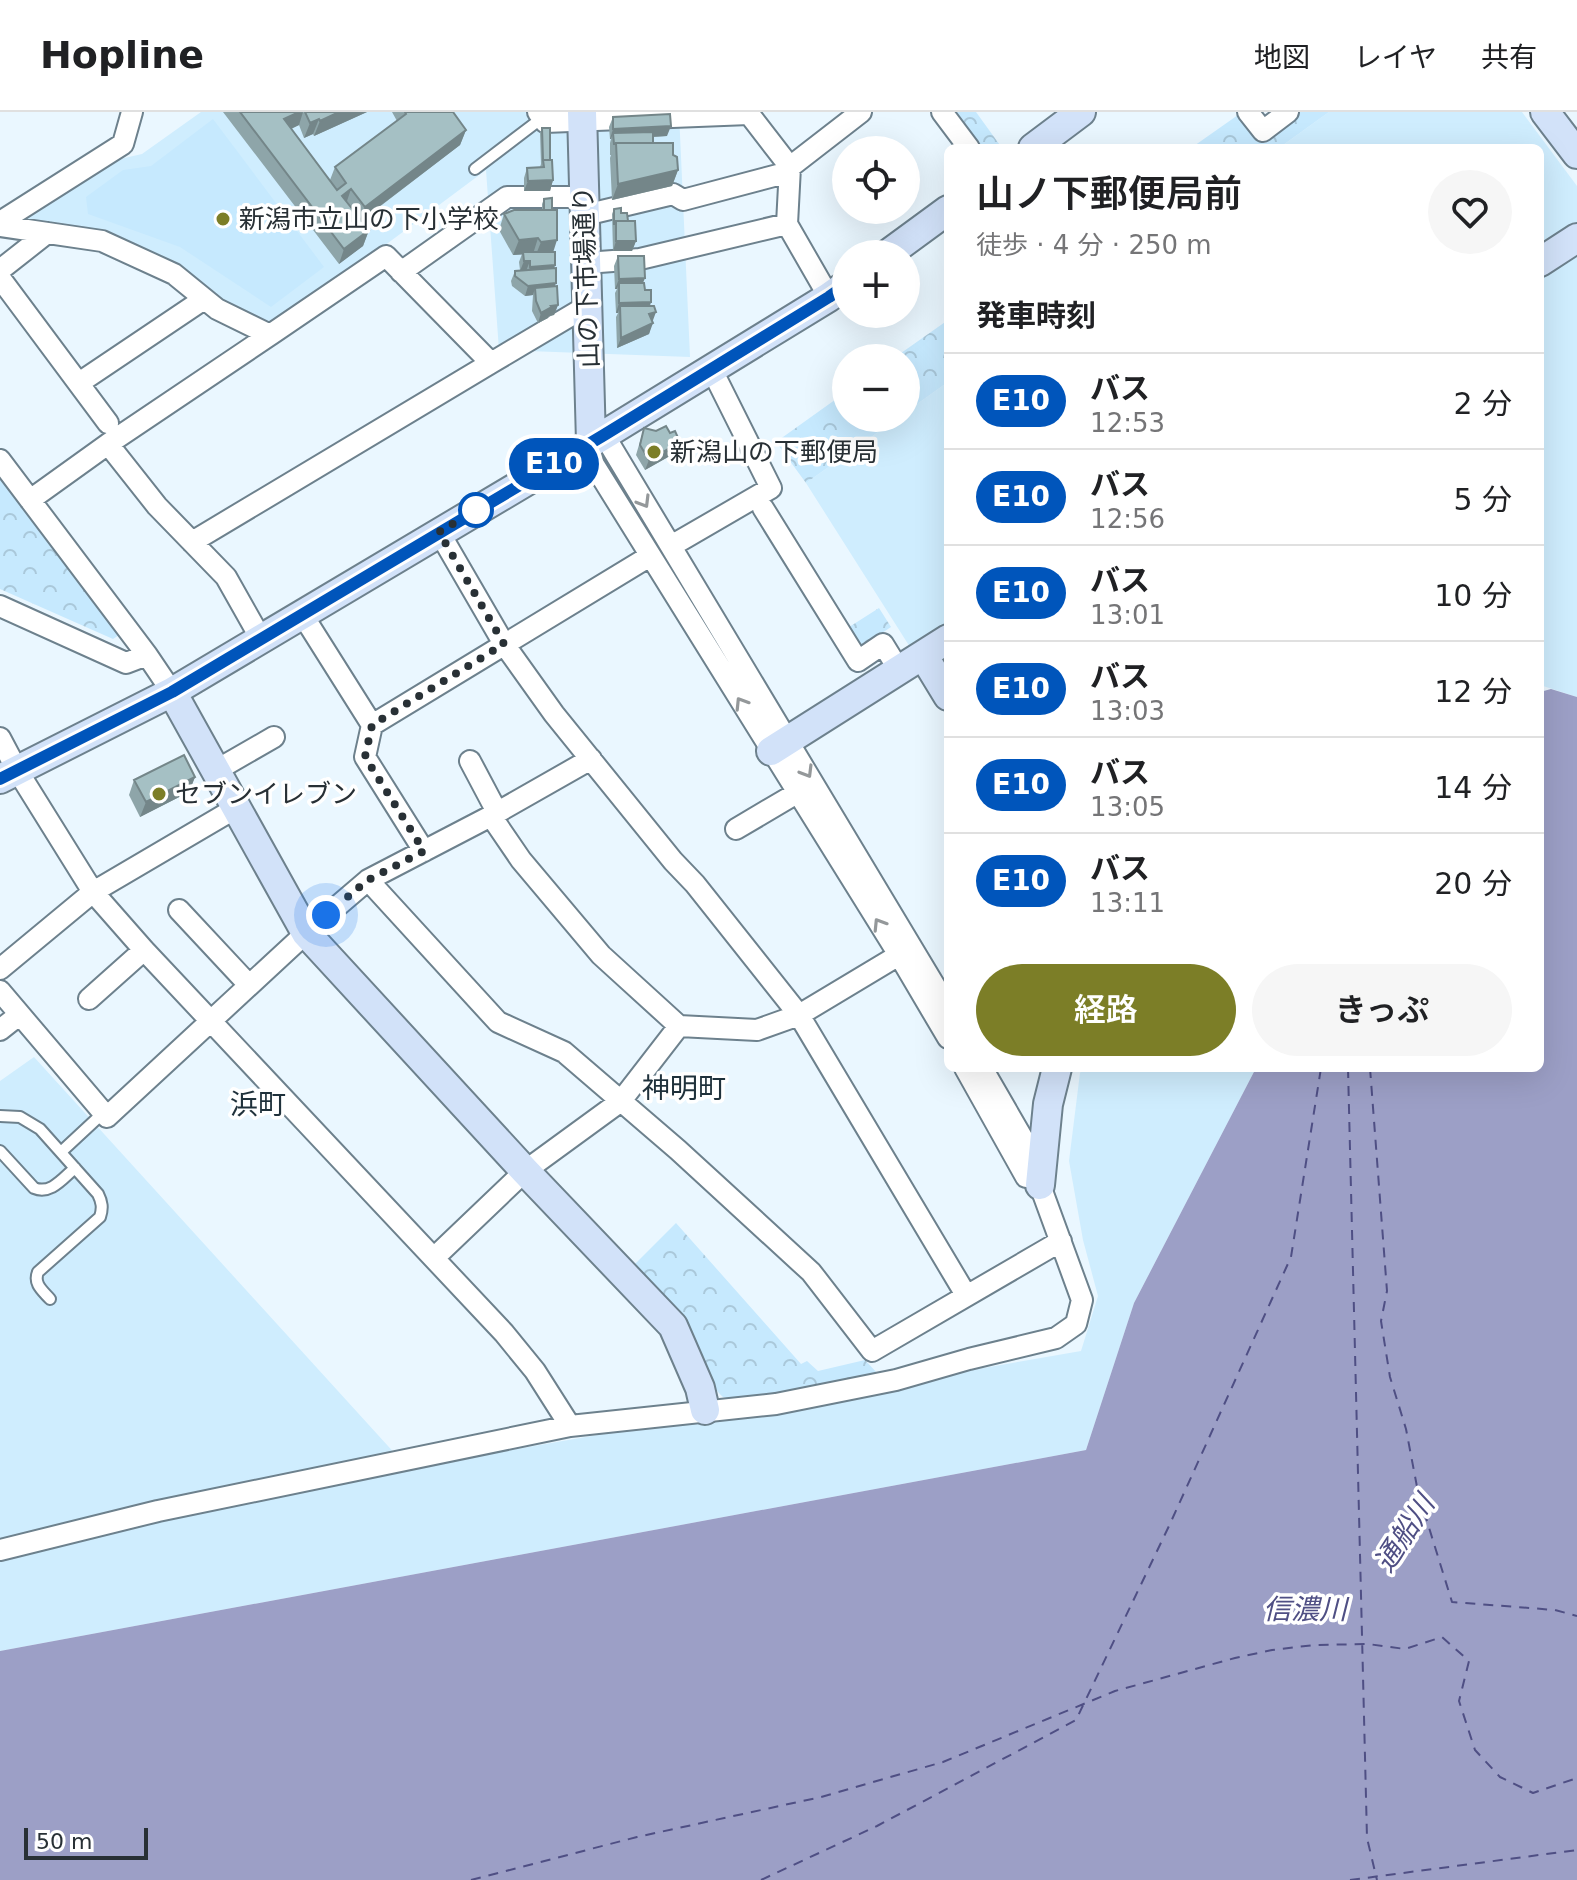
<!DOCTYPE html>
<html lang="ja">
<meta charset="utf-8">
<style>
:root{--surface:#fff;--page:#f6f6f6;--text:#202124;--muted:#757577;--line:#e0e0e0;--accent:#7c7e27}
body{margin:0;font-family:"DejaVu Sans","Noto Sans JP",sans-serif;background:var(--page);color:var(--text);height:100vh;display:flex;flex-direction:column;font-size:30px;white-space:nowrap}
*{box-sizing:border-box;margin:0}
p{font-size:26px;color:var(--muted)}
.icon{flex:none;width:44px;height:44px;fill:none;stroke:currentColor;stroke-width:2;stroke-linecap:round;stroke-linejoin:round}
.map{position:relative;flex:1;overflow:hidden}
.drawer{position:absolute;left:944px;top:32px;width:600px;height:928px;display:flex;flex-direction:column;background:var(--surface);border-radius:12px;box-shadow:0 8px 32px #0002}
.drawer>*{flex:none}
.badge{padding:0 16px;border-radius:26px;font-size:28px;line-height:52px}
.tools{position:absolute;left:832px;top:24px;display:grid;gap:16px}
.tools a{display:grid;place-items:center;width:88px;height:88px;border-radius:50%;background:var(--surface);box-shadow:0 8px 32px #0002;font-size:40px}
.scale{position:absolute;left:24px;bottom:20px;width:124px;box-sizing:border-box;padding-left:8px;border:4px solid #283035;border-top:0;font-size:22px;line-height:28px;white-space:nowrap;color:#283035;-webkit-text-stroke:6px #fff;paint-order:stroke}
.you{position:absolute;width:40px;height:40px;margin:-20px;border:6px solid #fff;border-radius:50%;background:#1a73e8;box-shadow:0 0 0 12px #1a73e833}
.map>.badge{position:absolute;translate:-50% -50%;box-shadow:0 0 0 4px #fff}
h2{padding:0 32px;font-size:30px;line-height:72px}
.round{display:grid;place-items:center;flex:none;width:84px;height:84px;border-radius:42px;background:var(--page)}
.headline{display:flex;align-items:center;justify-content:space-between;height:136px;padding:0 32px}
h1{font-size:38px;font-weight:600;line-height:60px}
.action{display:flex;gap:16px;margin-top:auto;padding:16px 32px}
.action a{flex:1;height:92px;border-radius:48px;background:var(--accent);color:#fff;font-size:32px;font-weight:600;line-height:92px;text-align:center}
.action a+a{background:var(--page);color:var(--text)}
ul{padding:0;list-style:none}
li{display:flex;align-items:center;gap:24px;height:96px;padding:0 32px;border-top:2px solid var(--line)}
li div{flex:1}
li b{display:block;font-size:30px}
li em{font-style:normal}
li .badge{min-width:88px;font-weight:700;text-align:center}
header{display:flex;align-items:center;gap:48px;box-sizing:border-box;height:112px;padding:0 40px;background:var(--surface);border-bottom:2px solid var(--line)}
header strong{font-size:38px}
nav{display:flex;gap:44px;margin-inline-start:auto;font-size:28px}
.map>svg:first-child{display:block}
.built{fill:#cfedfe}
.park{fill:url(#park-crowns)}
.garden{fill:#c6e9fe}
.water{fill:#9c9fc6}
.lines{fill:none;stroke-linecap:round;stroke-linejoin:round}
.ferry{stroke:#4f4f84;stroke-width:2;stroke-dasharray:10 8;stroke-linecap:butt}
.lane-casing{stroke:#6d818d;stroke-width:14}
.street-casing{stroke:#6d818d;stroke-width:24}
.secondary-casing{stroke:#6d818d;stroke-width:32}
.lane{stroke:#fff;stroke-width:10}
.street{stroke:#fff;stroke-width:20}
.secondary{stroke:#d2e2f9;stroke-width:28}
.wall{fill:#8ea5a9}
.shaded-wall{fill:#748689}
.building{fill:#a5c0c4;stroke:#748689;stroke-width:2}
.oneway{stroke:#94989a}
.line-casing{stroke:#fff;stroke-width:18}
.line{stroke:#05b;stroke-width:12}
.walk{stroke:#283035;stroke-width:8;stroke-dasharray:0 14.4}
.poi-dot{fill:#7c7e27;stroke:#fff;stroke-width:3}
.stop-dot{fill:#fff;stroke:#05b;stroke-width:4}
.labels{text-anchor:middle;stroke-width:7;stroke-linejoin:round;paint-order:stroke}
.poi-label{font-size:26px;fill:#283035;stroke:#fff;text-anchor:start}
.street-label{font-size:26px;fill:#283035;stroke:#fff}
.neighbourhood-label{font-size:28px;fill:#1f313b;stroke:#fff}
.water-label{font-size:28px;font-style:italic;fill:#4f4f84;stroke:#fff}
</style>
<header>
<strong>Hopline</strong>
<nav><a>地図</a><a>レイヤ</a><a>共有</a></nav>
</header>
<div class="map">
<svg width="1577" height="1768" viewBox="0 0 1577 1768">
<defs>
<pattern id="park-crowns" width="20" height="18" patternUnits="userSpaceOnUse" patternTransform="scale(2)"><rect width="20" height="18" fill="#c6e9fe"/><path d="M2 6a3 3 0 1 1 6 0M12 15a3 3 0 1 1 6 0" fill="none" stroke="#aac8da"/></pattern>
</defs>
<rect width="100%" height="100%" fill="#eaf7ff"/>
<!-- built -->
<path class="built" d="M 201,0 L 679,0 L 690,245 L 499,238 L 486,58 L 384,134 L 270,212 L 218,185 L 26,109 L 27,105 L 120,47 L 142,42 Z
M 1329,0 L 1522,0 L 1577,74 L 1577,585 L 1540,573 L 1540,36 L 1279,36 Z
M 948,270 L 948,595 L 806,371 L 898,306 L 906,306 L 906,300 Z
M 34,945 L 408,1356 L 1081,1239 L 1098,1184 L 1083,1128 L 1069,1049 L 1080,961 L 1083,956 L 1256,956 L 1134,1191 L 1086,1338 L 0,1539 L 0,969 Z"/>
<!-- park -->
<path class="park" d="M 942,0 L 976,0 L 1002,36 L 969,36 Z
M 1292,0 L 1329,0 L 1279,36 L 1191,36 L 1238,3 L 1255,27 Z
M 948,208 L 948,270 L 906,300 L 906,246 L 894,246 Z
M 846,280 L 846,306 L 898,306 L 806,371 L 776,330 Z
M 0,367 L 119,523 L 113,527 L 0,477 Z
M 879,496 L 891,515 L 864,533 L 855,531 L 846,517 Z
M 676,1111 L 801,1252 L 807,1249 L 818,1259 L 865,1248 L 878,1262 C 856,1267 737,1292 723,1285 C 719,1282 717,1278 714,1275 L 630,1157 Z"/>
<!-- garden -->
<path class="garden" d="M 213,7 L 324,155 L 271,195 L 180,135 L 88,102 L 86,85 L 123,58 L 151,54 Z"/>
<!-- water -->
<path class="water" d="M 1551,577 L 1577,585 L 1577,1768 L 0,1768 L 0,1539 L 1086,1338 L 1134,1191 L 1256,956 L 1540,956 L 1540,580 Z"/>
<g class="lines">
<!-- ferry -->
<path class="ferry" d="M 1348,956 L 1367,1726 L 1377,1768
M 1370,956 L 1387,1179 L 1381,1209 L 1390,1265 L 1406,1317 L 1418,1380 L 1452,1490 L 1555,1498 L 1577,1504
M 471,1768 L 637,1725 L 821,1685 L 943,1650 L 1115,1579 L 1235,1546 L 1272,1538 L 1314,1533 L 1368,1532 L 1405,1537 L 1442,1525 L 1469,1549 L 1459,1589 L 1475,1638 L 1500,1665 L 1533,1681 L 1577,1666
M 761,1768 L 877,1714 L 1076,1608 L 1169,1414 L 1291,1145 L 1321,956
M 1350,1768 L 1577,1738"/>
<defs>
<path id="lane" d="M 475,57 L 542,6
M 0,1004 L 20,1005 L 40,1017 L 98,1082 C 102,1090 103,1096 100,1105 L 38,1160 C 33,1172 43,1179 50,1187
M 0,1039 L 34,1076 C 51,1083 63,1066 75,1056
M 61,1040 L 103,1001"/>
<path id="street" d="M 538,0 L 545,10 L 749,2 L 790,55 L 787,112 L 829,185
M 942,0 L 969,36
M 1248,0 L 1263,19 L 1288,0
M 790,55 L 861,0
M 585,103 L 673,82 L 683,88 L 789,60
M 0,110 L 123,32 L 132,0
M 0,114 L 102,129 L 174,162 L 217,197 L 270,223 L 386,144 L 491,251 L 587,194
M 586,151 L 640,147 L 787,112
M 0,158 L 47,121
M 401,160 L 507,85 L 584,85
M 0,166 L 108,311
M 79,271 L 204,187
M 604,323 L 948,896
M 108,332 L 157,394 L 226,465 L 261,527
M 583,335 L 899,843 L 948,926
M 0,348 L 147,543 L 172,580
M 30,388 L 108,332 L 270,223
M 763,396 L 858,549 L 883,532 L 899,558
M 439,420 L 504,532 L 554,602 L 673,749 L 695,772 L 799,903 L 966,1183
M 192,430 L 491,251
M 671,434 L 771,376 L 711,256
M 0,494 L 126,551 L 147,543
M 302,502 L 372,613 L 365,645 L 424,739
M 372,613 L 650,444
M 0,626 L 17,658 L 93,780 L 144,838 L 504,1221 L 535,1259 L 570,1314
M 470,649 L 497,700
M 215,659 L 274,625
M 491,704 L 521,748 L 601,843 L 679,914 L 757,918 L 799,903 L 899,843
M 736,717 L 797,681
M 368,768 L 498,910 L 564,940 L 678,1038 L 811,1160 L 872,1239 L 1061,1129
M 179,798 L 249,873
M 0,857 L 93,780 L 236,696
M 0,879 L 107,1005 L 306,821 L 368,768 L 491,704 L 591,647
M 89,887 L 144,838
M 0,918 L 19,903
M 965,956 L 1026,1065
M 435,1145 L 525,1059 L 621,989 L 679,914
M 0,1438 L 158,1399 L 570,1314 L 776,1292 L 896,1268 L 969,1247 L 1056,1226 L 1076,1212 L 1082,1188 L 1023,1027 L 982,956"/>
<path id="secondary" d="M 582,0 L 591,330
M 1545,0 L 1577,42
M 1033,36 L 1081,0
M 888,142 L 948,98
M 1540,150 L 1577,126
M 923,543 L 948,584
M 172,580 L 306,821 L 525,1059 L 673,1214 L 700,1276 L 705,1298
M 771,639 L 948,527
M 0,667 L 172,580 L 604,323 L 829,185 L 846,173
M 1040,1073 L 1048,992 L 1057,956"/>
</defs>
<!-- lane casing -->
<use href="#lane" class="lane-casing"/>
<!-- street casing -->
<use href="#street" class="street-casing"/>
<!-- secondary casing -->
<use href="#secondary" class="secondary-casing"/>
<!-- lane -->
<use href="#lane" class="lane"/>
<!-- street -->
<use href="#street" class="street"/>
<!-- secondary -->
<use href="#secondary" class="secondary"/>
</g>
<!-- wall -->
<path class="wall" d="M 223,0 L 367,0 L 314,24 L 313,22 L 304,26 L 299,13 L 291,17 L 330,68 L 335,55 L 397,9 L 392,0 L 453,0 L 466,18 L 460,33 L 361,109 L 369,118 L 363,134 L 339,152 Z
M 613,5 L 667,24 L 653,25 L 653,31 L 673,43 L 678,58 L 672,74 L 612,88 L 610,46 L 611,43 L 610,43 L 610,31 L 611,27 L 610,27 L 609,15 Z
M 542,16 L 550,48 L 553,68 L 550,79 L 524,79 L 524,66 L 527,56 L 540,55 L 541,52 L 540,21 Z
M 544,87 L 553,140 L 556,171 L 554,174 L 558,193 L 554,203 L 549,204 L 548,206 L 538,211 L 532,199 L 533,183 L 525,184 L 512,174 L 511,169 L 515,159 L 520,158 L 519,150 L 522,142 L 513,143 L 499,118 L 504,102 L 542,98 L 542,92 Z
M 614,97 L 621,101 L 628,109 L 636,129 L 632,139 L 613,139 L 612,102 Z
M 618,144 L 643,171 L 645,178 L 651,190 L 650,194 L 652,210 L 649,222 L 617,236 L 616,205 L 618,201 L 616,201 L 615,181 L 617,177 L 615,177 L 614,154 Z
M 644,316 L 680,330 L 677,340 L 645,358 L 636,343 Z
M 195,665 L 189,680 L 140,705 L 129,683 L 134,668 Z"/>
<!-- shaded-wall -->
<path class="shaded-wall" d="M 299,0 L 303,0 L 299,13 L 278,23 L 284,7 Z
M 339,0 L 367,0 L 314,24 L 320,9 Z
M 319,7 L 313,22 L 304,26 L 310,11 Z
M 671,14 L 667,24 L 614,27 L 613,21 L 611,27 L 610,27 L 613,17 Z
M 466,18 L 460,33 L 359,110 L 365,95 Z
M 678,58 L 672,74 L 612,88 L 618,72 Z
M 553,68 L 550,79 L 524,79 L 528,69 Z
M 351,77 L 346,92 L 342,84 Z
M 369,118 L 363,134 L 339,152 L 344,137 Z
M 538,126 L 533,142 L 513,143 L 519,128 Z
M 557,128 L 552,144 L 535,145 L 541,130 Z
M 616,129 L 636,129 L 632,139 L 613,139 Z
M 524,149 L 530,149 L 526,159 L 520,159 Z
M 555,153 L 552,163 L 526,165 L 530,155 Z
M 645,166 L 641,176 L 619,171 L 617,177 L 615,177 L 619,167 Z
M 556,171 L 552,181 L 535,176 L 533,183 L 525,184 L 528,174 Z
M 651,190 L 647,200 L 620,194 L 618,201 L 616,201 L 619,191 Z
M 558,193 L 554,203 L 549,204 L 548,206 L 538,211 L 541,201 L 551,194 Z
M 656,200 L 652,211 L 649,202 Z
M 653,211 L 649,222 L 617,236 L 621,226 Z
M 680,330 L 677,340 L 645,358 L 649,348 Z
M 195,665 L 189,680 L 140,705 L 146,690 Z"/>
<!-- building -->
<path class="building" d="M 240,0 L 299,0 L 284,7 L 337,78 L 346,71 L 335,55 L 406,2 L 405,0 L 453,0 L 466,18 L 365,95 L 351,77 L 342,84 L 369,118 L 344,137 Z
M 305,0 L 339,0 L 320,9 L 319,7 L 310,11 Z
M 670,2 L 671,14 L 613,17 L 613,5 Z
M 542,16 L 550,16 L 550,48 L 543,48 Z
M 653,20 L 653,31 L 616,31 L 616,32 L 614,32 L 613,21 Z
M 616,31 L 673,31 L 673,43 L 677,45 L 678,58 L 618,72 Z
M 543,48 L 552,48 L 553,68 L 528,69 L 527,56 L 544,55 Z
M 552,86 L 552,98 L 544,98 L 544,87 Z
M 621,96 L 621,101 L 627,101 L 628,109 L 616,109 L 616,112 L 614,112 L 614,97 Z
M 514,98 L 557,98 L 557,128 L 541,130 L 538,126 L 519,128 L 504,102 Z
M 616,109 L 635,109 L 636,129 L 616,129 Z
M 523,140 L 555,140 L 555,153 L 530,155 L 530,149 L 524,149 Z
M 618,144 L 644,144 L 645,166 L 619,167 Z
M 556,156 L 556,171 L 528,174 L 515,164 L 515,159 Z
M 619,171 L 644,171 L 645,178 L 651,178 L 651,190 L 619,191 Z
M 557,174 L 558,193 L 551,194 L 552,195 L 541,201 L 536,189 L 535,176 Z
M 620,194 L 654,194 L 656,200 L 649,202 L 653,211 L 621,226 Z
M 666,314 L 670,321 L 675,319 L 680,330 L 649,348 L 640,333 L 644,316 L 656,319 Z
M 184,643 L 195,665 L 146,690 L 134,668 Z"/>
<!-- one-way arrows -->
<defs><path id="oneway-chevron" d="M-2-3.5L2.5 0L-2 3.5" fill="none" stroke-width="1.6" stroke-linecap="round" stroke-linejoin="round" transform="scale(2)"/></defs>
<g class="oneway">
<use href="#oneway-chevron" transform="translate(644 390) rotate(59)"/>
<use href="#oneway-chevron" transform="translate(741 591) rotate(-122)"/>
<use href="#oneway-chevron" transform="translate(807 660) rotate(59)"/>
<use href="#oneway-chevron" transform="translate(879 812) rotate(-122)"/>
</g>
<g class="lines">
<defs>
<path id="line" d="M 0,667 L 172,580 L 604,323 L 829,185 L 846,173"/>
</defs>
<!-- line casing -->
<use href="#line" class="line-casing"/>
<!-- line -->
<use href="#line" class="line"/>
<!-- walk -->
<path class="walk" d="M 326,803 L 368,768 L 424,739 L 365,645 L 372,613 L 504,532 L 439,420 L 487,392 L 476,398"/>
</g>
<!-- markers -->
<g class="poi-dot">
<circle cx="223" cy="107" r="8"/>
<circle cx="654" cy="340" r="8"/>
<circle cx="159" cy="682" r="8"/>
</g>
<circle class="stop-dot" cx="476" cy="398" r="16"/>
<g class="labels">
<!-- poi labels -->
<g class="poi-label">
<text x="239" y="116">新潟市立山の下小学校</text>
<text x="670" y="349">新潟山の下郵便局</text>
<text x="175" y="691">セブンイレブン</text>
</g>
<!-- street labels -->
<g class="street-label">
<text transform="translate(586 165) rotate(-92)" y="9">山の下市場通り</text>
</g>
<!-- neighbourhood labels -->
<g class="neighbourhood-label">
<text x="684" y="986">神明町</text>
<text x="258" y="1002">浜町</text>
</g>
<!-- water labels -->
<g class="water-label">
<text transform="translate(1404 1421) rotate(-57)" y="10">通船川</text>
<text x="1305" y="1507">信濃川</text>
</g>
</g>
</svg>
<div class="tools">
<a><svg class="icon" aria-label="locate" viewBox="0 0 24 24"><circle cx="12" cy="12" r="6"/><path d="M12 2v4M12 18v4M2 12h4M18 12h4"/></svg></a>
<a>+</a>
<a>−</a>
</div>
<div class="scale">50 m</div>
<div class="you" style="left:326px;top:803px"></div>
<b class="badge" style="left:554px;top:352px;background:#05b;color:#fff">E10</b>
<section class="drawer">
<div class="headline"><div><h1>山ノ下郵便局前</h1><p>徒歩 · 4 分 · 250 m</p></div><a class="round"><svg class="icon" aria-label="heart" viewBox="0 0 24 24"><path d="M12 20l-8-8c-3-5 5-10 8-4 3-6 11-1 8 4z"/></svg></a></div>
<h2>発車時刻</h2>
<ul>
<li><span class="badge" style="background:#05b;color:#fff">E10</span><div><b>バス</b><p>12:53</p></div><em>2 分</em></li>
<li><span class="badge" style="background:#05b;color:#fff">E10</span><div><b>バス</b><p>12:56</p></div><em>5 分</em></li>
<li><span class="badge" style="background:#05b;color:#fff">E10</span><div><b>バス</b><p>13:01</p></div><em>10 分</em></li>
<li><span class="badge" style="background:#05b;color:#fff">E10</span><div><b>バス</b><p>13:03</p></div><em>12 分</em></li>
<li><span class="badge" style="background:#05b;color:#fff">E10</span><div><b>バス</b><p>13:05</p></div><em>14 分</em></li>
<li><span class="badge" style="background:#05b;color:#fff">E10</span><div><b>バス</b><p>13:11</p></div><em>20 分</em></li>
</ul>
<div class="action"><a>経路</a><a>きっぷ</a></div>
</section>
</div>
